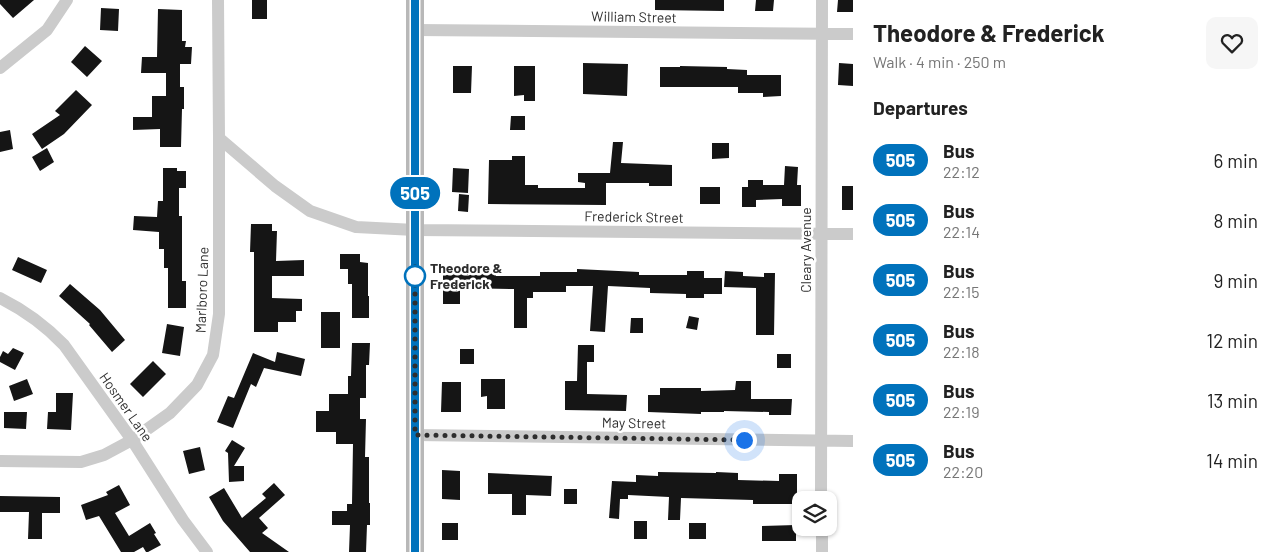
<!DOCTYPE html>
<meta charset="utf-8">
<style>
:root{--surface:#fff;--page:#f6f6f6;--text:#222;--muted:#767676}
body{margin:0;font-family:Barlow,sans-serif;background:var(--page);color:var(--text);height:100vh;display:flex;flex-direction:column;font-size:19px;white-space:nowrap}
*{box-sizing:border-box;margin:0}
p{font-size:16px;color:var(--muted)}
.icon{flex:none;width:28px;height:28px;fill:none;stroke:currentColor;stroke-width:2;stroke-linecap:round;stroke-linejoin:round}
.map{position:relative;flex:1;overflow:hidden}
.details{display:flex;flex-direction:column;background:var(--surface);width:425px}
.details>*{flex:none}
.badge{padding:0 10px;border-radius:16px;font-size:18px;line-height:32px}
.buttons{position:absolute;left:792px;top:491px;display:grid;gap:10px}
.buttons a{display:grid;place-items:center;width:45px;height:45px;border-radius:10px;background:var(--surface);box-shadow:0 1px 4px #0004;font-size:25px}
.you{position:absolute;width:25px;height:25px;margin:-12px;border:4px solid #fff;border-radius:50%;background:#1a73e8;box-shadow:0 0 0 8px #1a73e833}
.map>.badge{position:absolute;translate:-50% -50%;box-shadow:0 0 0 2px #fff}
h2{padding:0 20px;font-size:19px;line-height:45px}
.round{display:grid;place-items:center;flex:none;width:52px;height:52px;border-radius:10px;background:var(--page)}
.overview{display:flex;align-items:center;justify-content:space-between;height:85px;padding:0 20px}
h1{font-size:24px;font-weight:700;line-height:38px}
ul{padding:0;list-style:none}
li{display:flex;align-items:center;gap:15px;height:60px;padding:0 20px}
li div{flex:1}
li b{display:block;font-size:19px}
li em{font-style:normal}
li .badge{min-width:55px;font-weight:700;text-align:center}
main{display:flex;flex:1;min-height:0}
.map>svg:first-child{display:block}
.building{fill:#151515}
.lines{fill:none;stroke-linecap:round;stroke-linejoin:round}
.street{stroke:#cbcbcb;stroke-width:12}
.secondary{stroke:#b8b8b8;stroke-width:18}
.line-casing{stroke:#fff;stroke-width:11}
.line{stroke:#0072bc;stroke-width:8}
.walk{stroke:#2e2e2e;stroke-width:5;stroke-dasharray:0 9}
.stop-dot{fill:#fff;stroke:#0072bc;stroke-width:2.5}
.labels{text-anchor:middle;stroke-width:5;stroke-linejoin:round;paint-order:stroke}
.street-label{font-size:14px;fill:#2e2e2e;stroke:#fff}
.stop-label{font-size:14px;font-weight:bold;fill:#2e2e2e;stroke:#fff;text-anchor:start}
</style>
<main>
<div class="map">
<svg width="853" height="552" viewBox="0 0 853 552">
<rect width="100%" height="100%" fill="#fff"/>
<!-- building -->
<path class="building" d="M 0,0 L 34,0 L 13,18 L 0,4 Z
M 252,0 L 267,0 L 267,19 L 252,19 Z
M 655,0 L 724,0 L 724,11 L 655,10 Z
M 756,0 L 774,0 L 773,11 L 755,11 Z
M 838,0 L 853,0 L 853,12 L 837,12 Z
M 101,8 L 119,9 L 118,31 L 100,30 Z
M 158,9 L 182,10 L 182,41 L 186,41 L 185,47 L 192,47 L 191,64 L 180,64 L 180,87 L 184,87 L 184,109 L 182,109 L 181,147 L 160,147 L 160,129 L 133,130 L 133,117 L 152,117 L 152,96 L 166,96 L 166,73 L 141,73 L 142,57 L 157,57 Z
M 85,46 L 102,61 L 87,77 L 71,62 Z
M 583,63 L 628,64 L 627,96 L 583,94 Z
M 839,63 L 853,64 L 853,86 L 838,85 Z
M 453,66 L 472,66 L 471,93 L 453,93 Z
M 514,66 L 535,66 L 535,101 L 524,101 L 524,95 L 514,96 Z
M 680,66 L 727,67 L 727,69 L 747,70 L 747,75 L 781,75 L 781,96 L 763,97 L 763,93 L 738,93 L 738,87 L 660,87 L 660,67 L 680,67 Z
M 76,90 L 92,105 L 64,134 L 42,149 L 32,134 L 60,115 L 55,111 Z
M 511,116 L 525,116 L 525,130 L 510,130 Z
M 10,130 L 13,149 L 0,152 L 0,132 Z
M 613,142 L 623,142 L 621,163 L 672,165 L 672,186 L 649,186 L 649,183 L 606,183 L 606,205 L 488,204 L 489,160 L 512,160 L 512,156 L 525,156 L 525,185 L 538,185 L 538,188 L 585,188 L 585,183 L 578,182 L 578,173 L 610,173 Z
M 712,143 L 729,143 L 729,158 L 712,159 Z
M 47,148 L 54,162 L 40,171 L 32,157 Z
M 785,166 L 798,167 L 797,185 L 801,185 L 801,206 L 782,206 L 782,199 L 756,200 L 756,207 L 742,207 L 742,187 L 748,187 L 748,180 L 763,180 L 763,185 L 784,185 Z
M 163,168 L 177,168 L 177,171 L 186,171 L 186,188 L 179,188 L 179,216 L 182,216 L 182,281 L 186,281 L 186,308 L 168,308 L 168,268 L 164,268 L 164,249 L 159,249 L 159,232 L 133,230 L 134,216 L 157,217 L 158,201 L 163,201 Z
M 453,168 L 469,169 L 468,193 L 452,192 Z
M 842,186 L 853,186 L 853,210 L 842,210 Z
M 700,187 L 720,187 L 720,204 L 700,204 Z
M 459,194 L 469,195 L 468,212 L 458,211 Z
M 251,224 L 272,224 L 272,231 L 277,231 L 276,261 L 304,260 L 304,276 L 272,276 L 272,298 L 302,299 L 302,311 L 296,311 L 296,322 L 278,322 L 278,332 L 254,332 L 254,252 L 250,252 Z
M 340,254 L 360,254 L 360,262 L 368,263 L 368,296 L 369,296 L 369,318 L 352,318 L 352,284 L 348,284 L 348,269 L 340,269 Z
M 18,257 L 47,270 L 41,283 L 12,270 Z
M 577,269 L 639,272 L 639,275 L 687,275 L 687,271 L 704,271 L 704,278 L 722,278 L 722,294 L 704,294 L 704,298 L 686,298 L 686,294 L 650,293 L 650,288 L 608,286 L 605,332 L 590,331 L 593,286 L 566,286 L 566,292 L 533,292 L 533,298 L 527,298 L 527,328 L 514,328 L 514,289 L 460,288 L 460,304 L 443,304 L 443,270 L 496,270 L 496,276 L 540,276 L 540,272 L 577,272 Z
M 725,271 L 743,272 L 743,276 L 764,277 L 764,273 L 775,273 L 774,335 L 756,335 L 756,288 L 724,287 Z
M 70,284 L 100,310 L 125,340 L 112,352 L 89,325 L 90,324 L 59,296 Z
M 321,312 L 340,312 L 340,348 L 321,348 Z
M 689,316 L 699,318 L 697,330 L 686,328 Z
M 631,318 L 643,318 L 643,333 L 630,333 Z
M 167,324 L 184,327 L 180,356 L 162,353 Z
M 352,343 L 370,343 L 369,365 L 366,365 L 366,398 L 360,398 L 360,419 L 366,419 L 365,457 L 369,457 L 369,503 L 370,503 L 370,525 L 367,525 L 366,552 L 349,552 L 350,525 L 332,525 L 332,511 L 347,511 L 347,504 L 352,504 L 353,444 L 336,444 L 336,432 L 316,432 L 316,411 L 329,411 L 329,394 L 348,394 L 348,376 L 351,376 Z
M 578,345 L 594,345 L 594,362 L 587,362 L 587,394 L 627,395 L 626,411 L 565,410 L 565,381 L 577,381 Z
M 13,348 L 24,353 L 15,370 L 0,362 L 0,357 L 3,351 L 8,354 Z
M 460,349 L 474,349 L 474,364 L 460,364 Z
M 277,352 L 305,359 L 301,376 L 264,368 L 256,387 L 251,384 L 233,428 L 217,422 L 228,396 L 234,398 L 253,353 L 275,362 Z
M 777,354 L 791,354 L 791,368 L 777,368 Z
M 153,361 L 166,374 L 143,397 L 130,384 Z
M 27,379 L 33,394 L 14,401 L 9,386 Z
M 481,379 L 505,379 L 505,409 L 487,409 L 487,396 L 481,397 Z
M 736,381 L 751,381 L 751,399 L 792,399 L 791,415 L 769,415 L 769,412 L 724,411 L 724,412 L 701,412 L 701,414 L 648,412 L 648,395 L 660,395 L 660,388 L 701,388 L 701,391 L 735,390 Z
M 442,382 L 461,382 L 461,412 L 441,412 Z
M 56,393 L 73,393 L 71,430 L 47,429 L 48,412 L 56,412 Z
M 4,412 L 27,412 L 26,429 L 4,428 Z
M 232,440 L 245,448 L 234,466 L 244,466 L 244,481 L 229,482 L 228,453 L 225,451 Z
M 200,447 L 205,470 L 189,474 L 183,451 Z
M 442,470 L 460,471 L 460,500 L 442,499 Z
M 658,472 L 716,473 L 716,472 L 738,473 L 738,480 L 779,481 L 779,474 L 797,474 L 797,504 L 753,504 L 753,500 L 681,498 L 680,520 L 668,520 L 669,497 L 628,495 L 628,499 L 620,499 L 619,519 L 609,518 L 612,481 L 636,482 L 636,475 L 658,476 Z
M 488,473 L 552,476 L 551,496 L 526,495 L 526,515 L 512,515 L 512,494 L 488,494 Z
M 274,483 L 285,495 L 259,518 L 268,528 L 262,533 L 289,552 L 250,552 L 223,521 L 209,497 L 224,488 L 242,518 L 266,498 L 262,494 Z
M 119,485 L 130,505 L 115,513 L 129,536 L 150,523 L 156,533 L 154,534 L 161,545 L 148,552 L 146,552 L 143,547 L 134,552 L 121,552 L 99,516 L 86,520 L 81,505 L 108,495 L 106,492 Z
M 564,489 L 577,489 L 577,504 L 564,504 Z
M 0,496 L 60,497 L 60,513 L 42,513 L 42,539 L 28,539 L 29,512 L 0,512 Z
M 634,521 L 647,521 L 647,539 L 634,539 Z
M 442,523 L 458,523 L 458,540 L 442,540 Z
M 689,523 L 706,523 L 706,539 L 689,539 Z
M 796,525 L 796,541 L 762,541 L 762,526 Z"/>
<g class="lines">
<!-- street -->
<path class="street" d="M 415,30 L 853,34
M 0,68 L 47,30 L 67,0
M 219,138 L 275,186 L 310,211 L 356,227 L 415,230 L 853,234
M 0,298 C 24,310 45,325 64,345 L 132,440 L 183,520 L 207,552
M 415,435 L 853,441
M 0,461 L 81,462 L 104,455 L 132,440 L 170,413 L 197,385 L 213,355 L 219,314 L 219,138 L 218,0
M 821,500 L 822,0
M 822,528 L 822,552"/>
<!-- secondary -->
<path class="secondary" d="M 415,552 L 415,0"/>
</g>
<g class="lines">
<defs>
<path id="line" d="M 415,552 L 415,0"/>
</defs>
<!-- line casing -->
<use href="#line" class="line-casing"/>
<!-- line -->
<use href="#line" class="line"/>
<!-- walk -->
<path class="walk" d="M 415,276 L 415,267 L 415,435 L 744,440"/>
</g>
<!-- markers -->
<circle class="stop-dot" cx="415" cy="276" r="10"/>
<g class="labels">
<!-- street labels -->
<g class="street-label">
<text transform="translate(634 17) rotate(1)" y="5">William Street</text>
<text transform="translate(634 217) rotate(1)" y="5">Frederick Street</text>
<text transform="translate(806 250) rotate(-90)" y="5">Cleary Avenue</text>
<text transform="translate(202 290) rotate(-88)" y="5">Marlboro Lane</text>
<text transform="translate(126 407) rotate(55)" y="5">Hosmer Lane</text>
<text transform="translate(634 423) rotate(1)" y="5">May Street</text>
</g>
<!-- stop labels -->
<g class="stop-label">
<text x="430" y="273">Theodore &amp;<tspan x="430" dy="16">Frederick</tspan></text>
</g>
</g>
</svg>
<div class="buttons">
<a><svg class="icon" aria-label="layers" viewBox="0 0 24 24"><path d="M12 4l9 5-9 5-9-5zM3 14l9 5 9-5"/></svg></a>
</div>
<div class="you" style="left:744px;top:440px"></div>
<b class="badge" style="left:415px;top:193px;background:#0072bc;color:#fff">505</b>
</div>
<section class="details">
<div class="overview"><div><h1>Theodore &amp; Frederick</h1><p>Walk · 4 min · 250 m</p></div><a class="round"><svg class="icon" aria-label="heart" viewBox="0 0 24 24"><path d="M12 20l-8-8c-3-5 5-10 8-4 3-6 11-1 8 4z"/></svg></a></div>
<h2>Departures</h2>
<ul>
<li><span class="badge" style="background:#0072bc;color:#fff">505</span><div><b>Bus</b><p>22:12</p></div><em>6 min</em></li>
<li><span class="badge" style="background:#0072bc;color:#fff">505</span><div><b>Bus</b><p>22:14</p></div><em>8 min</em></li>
<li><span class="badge" style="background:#0072bc;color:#fff">505</span><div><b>Bus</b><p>22:15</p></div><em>9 min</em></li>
<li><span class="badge" style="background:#0072bc;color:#fff">505</span><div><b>Bus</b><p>22:18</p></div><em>12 min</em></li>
<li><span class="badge" style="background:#0072bc;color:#fff">505</span><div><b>Bus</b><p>22:19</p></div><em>13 min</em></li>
<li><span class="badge" style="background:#0072bc;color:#fff">505</span><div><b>Bus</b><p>22:20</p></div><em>14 min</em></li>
</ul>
</section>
</main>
